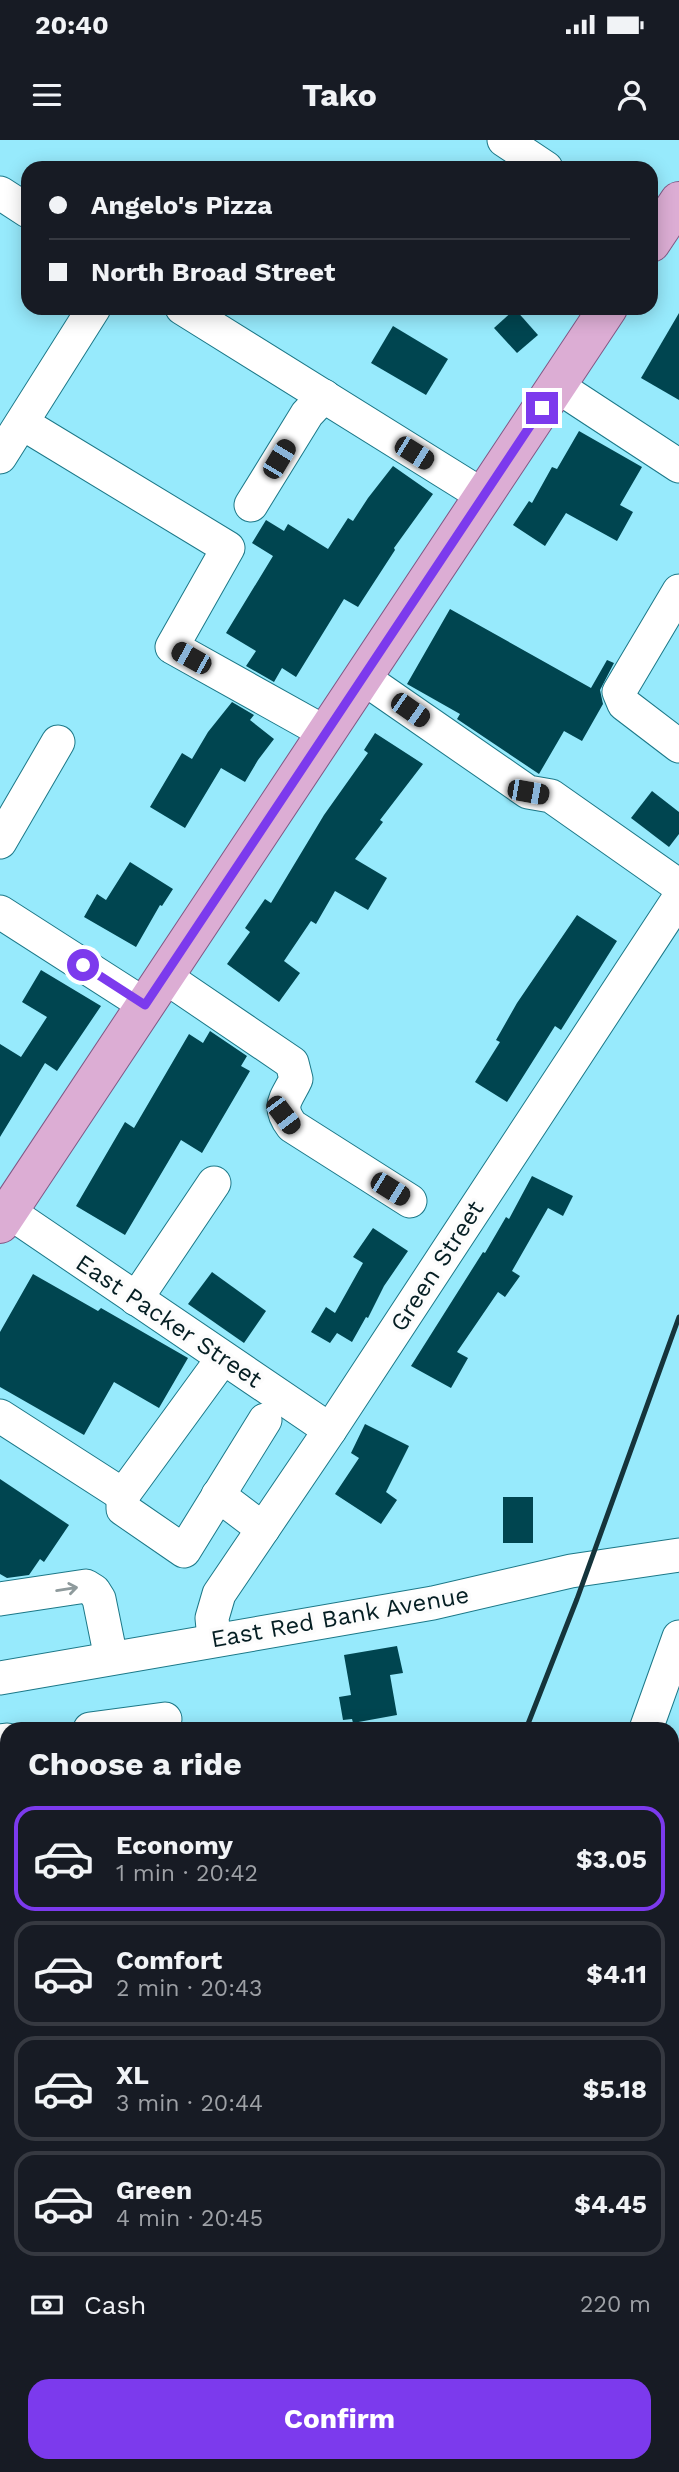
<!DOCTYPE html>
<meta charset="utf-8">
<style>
body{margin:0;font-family:"Work Sans",sans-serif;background:#242831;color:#f1f3f6;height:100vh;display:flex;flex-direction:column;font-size:26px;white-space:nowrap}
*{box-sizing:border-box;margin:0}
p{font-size:23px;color:#9ea1a6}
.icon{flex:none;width:38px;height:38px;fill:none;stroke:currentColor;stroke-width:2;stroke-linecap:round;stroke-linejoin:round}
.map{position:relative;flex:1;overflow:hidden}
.side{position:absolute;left:0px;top:1582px;width:679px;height:751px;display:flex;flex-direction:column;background:#171b24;border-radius:21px 21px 0 0;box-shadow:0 4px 18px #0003}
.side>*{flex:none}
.guide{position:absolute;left:21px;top:21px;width:637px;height:154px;border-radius:21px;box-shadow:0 4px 18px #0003;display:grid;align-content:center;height:154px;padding:0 28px;background:#171b24}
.end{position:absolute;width:32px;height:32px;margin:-16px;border:9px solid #7c3aed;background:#fff;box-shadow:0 0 0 4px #fff}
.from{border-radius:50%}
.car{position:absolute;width:21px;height:42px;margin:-21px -10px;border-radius:9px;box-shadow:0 0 5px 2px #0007;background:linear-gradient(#222 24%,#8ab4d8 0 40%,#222 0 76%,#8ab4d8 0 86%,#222 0)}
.guide b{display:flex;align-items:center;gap:24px;height:66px;font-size:26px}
.guide b+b{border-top:2px solid #363941}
.guide i{width:18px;height:18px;background:#f1f3f6}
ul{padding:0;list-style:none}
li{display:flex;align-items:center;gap:21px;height:105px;margin:0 14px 10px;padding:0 14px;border:4px solid #363941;border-radius:21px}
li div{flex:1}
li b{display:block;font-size:26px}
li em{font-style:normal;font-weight:700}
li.on{border-color:#7c3aed}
li>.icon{width:63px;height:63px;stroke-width:1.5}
h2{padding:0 28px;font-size:32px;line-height:84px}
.pay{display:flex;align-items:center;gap:18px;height:77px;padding:0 28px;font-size:26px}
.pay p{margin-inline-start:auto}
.primary-button{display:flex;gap:14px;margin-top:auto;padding:14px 28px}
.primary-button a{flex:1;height:80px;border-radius:21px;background:#7c3aed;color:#fff;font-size:28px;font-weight:700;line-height:80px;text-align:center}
.status{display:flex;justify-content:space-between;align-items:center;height:49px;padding:0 35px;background:#171b24;direction:ltr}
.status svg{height:19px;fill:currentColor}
header{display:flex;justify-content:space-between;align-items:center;height:91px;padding:0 28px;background:#171b24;font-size:32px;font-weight:700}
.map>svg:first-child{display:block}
.park{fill:#fbaa98}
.water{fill:url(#water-ripples)}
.building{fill:#004550}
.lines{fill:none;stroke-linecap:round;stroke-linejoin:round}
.minor-casing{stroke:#1c7888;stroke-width:35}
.major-casing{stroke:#815784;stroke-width:40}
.minor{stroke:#fff;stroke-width:33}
.major{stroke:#dcadd4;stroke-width:38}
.rail{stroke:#15343b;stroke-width:5}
.oneway{stroke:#8e9a9c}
.route{stroke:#7c3aed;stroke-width:9}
.labels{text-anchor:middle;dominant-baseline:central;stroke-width:7;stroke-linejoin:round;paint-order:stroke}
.street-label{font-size:24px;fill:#051e23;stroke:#fcfcfc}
</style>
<div class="status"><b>20:40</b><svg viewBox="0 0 49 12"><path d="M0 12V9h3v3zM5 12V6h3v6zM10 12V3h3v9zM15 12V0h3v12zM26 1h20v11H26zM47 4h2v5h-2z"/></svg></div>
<header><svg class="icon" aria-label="menu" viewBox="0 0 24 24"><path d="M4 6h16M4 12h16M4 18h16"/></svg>Tako<svg class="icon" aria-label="person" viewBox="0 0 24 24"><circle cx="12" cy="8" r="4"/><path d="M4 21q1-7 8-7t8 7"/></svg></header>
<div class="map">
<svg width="679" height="2332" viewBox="0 0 679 2332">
<defs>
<pattern id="water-ripples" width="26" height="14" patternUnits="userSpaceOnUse" patternTransform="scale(1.75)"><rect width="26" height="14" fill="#c1a851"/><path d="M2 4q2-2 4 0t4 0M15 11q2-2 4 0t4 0" fill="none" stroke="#a49046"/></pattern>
</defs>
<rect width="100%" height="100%" fill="#97eafc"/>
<polygon class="park" points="679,1947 679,2036 672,2038 672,1948"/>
<g class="water">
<polygon points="7,2024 7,2326 163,2326 153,2332 0,2332 0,2025"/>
<polygon points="672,2052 679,2052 679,2332 352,2332 352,2326 672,2326"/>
</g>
<g class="building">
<polygon points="515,169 538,195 517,213 494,188"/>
<polygon points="679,173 679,260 641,238"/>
<polygon points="393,186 448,219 426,255 371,223"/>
<polygon points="579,291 642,327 620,365 633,372 617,401 566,373 545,406 513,385 529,361 532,363 552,327 557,329"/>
<polygon points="393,326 433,354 394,408 395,410 358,467 344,459 296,537 282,528 274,542 246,526 256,511 226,493 273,416 252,403 266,380 284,391 288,384 328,409 348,378 353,381 368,358"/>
<polygon points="450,469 591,548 607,520 614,523 600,550 603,564 582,601 564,591 539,634 457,579 460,574 407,544"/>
<polygon points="232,562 254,575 250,580 274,599 258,620 245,642 221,628 185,688 150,667 182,613 192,619 208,592"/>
<polygon points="375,593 423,624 380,680 383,682 355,719 387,738 368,770 335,751 316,784 311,781 284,821 300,833 279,862 227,824 250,792 245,788 265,759 271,763 324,675 368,613 364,610"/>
<polygon points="652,651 679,672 679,694 669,707 631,678"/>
<polygon points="130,722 173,749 162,766 160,765 136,807 84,777 97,754 106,760"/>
<polygon points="577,775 617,801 561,890 555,886 507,962 475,942 500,902 496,900 517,863"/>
<polygon points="41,830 101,866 57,931 45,923 0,997 0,904 21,917 47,877 22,862"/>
<polygon points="210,891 247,916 241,926 250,931 202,1013 181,1000 125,1095 76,1066 125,982 134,988 189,894 203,903"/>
<polygon points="532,1036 573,1056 563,1076 548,1068 512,1131 520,1136 505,1157 498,1152 457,1212 468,1218 451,1248 411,1226 483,1112 485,1113 506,1077 509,1079"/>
<polygon points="373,1088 408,1111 384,1146 368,1178 366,1177 352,1202 337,1193 330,1203 311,1192 326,1167 335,1173 363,1123 353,1117"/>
<polygon points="212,1132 266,1171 244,1203 188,1164"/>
<polygon points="33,1134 98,1171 101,1168 188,1218 159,1268 114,1242 84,1295 0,1247 0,1192"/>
<polygon points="365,1284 409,1306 386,1352 397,1360 381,1384 335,1354 359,1318 351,1313"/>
<polygon points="0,1339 69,1385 44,1422 40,1419 29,1435 7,1438 0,1434"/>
<rect x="503" y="1357" width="30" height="46"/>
<polygon points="397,1506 403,1533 390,1535 397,1575 353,1583 352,1579 343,1580 339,1557 351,1555 344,1515"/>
</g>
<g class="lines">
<g class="minor-casing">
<g id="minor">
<polyline points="504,0 546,28"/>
<polyline points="0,53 28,71"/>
<polyline points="182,168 482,355"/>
<polyline points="557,246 679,326"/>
<polyline points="22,283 228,408 172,507 326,593"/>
<polyline points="0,317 94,168"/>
<polyline points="251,365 307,274 324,256"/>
<polyline points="679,451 619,552 624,564 679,606"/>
<polyline points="362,537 528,652 551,656 679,746"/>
<polyline points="0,702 58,602"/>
<polyline points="0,772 145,865"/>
<path d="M164,836L292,923L296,939C287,959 276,965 292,986L410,1061"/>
<polyline points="9,1072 330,1290"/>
<polyline points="136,1159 214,1043"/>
<polyline points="0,1276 123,1355 223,1218"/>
<polyline points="123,1355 123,1369 184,1411 265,1280"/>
<polyline points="218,1355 263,1389"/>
<polyline points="0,1459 86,1446 94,1451 99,1459 111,1518"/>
<polyline points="214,1499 212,1478 219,1454 330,1290 679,758"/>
<polyline points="0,1538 433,1463 571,1431 679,1415"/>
<polyline points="90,1589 165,1579"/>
<polyline points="646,1589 679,1497"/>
<polyline points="0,1601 7,1600"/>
<polyline points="0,1850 7,1852"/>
<polyline points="672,1938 679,1937"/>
</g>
</g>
<g class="major-casing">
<g id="major">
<polyline points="651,103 679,61"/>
<polyline points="0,1084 608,168"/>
</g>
</g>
<use href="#minor" class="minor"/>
<use href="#major" class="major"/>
<g class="rail">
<polyline points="526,1589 577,1459 679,1177"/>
<polyline points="247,2332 249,2326"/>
</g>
</g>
<defs><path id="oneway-shaft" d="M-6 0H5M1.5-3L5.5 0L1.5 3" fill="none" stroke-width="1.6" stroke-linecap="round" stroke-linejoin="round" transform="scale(1.75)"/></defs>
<use class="oneway" href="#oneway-shaft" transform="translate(67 1449) rotate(-9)"/>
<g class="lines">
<polyline class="route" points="83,825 145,865 542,268"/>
</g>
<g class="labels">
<g class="street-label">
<text transform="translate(437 1126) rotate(-57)">Green Street</text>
<text transform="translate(169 1181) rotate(34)">East Packer Street</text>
<text transform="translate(340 1477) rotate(-10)">East Red Bank Avenue</text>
</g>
</g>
</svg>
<i class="end from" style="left:83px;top:825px"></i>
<i class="end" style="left:542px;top:268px"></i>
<i class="car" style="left:414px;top:313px;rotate:122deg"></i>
<i class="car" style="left:279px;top:319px;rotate:31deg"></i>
<i class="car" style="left:191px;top:518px;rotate:299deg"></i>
<i class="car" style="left:410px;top:570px;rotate:125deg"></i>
<i class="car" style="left:528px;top:652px;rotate:100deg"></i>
<i class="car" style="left:283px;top:975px;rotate:143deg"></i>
<i class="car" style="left:390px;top:1049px;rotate:122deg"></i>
<div class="guide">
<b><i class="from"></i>Angelo's Pizza</b>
<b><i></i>North Broad Street</b>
</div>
<section class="side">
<h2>Choose a ride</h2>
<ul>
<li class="on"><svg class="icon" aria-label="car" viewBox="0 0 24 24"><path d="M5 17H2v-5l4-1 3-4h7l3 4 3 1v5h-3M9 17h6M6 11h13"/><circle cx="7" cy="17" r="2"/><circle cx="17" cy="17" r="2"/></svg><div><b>Economy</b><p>1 min · 20:42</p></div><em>$3.05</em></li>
<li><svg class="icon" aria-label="car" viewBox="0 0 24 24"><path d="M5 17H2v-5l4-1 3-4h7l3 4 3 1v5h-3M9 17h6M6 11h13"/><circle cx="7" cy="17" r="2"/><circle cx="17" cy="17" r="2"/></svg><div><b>Comfort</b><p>2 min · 20:43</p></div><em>$4.11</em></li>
<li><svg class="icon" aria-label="car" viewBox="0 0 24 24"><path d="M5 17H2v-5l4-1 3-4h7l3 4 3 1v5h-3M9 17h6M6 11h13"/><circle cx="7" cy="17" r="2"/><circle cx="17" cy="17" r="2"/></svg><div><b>XL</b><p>3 min · 20:44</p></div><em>$5.18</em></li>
<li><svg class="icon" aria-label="car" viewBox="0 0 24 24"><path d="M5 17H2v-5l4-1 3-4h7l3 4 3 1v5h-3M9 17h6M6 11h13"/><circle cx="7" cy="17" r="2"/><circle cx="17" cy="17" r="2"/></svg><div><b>Green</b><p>4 min · 20:45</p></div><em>$4.45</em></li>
</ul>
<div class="pay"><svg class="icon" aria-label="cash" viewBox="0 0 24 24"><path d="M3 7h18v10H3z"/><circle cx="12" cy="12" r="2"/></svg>Cash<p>220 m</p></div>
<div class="primary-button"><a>Confirm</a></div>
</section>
</div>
